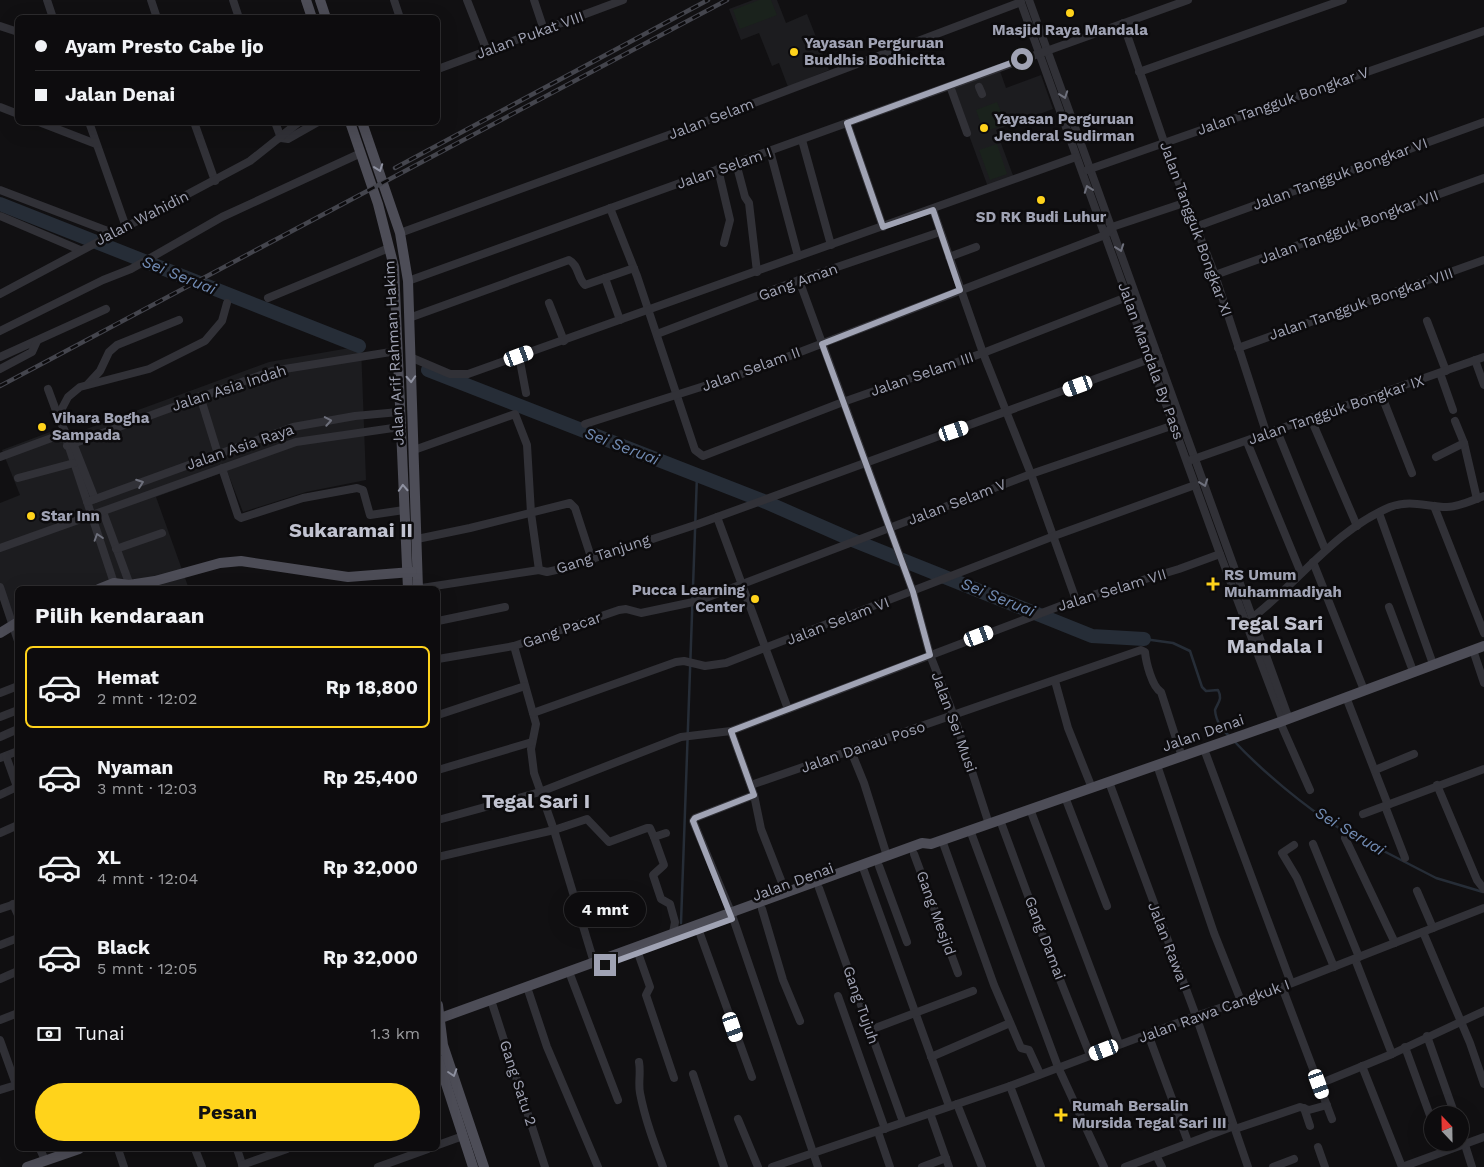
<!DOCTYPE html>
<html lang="id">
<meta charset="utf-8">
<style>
body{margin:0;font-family:"Work Sans",sans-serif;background:#1b1a1c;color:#f1f3f6;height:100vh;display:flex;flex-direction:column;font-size:19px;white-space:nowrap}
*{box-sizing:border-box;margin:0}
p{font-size:16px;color:#9a9b9e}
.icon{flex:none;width:28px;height:28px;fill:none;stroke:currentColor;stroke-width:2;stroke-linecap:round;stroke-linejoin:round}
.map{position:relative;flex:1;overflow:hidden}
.drawer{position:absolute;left:15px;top:586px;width:425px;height:565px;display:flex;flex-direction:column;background:#0d0c0e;border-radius:8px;box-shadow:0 5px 20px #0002,0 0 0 1px #2d2c2e}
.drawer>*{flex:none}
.hud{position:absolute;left:15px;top:15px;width:425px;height:110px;border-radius:8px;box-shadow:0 5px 20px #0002,0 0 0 1px #2d2c2e;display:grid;align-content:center;height:110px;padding:0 20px;background:#0d0c0e}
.needle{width:32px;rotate:338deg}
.buttons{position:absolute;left:1424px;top:1106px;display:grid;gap:10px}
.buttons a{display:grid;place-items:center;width:45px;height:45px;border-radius:50%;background:#0d0c0e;box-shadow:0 5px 20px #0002,0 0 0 1px #2d2c2e;font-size:25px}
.end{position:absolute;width:22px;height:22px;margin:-11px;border:6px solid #a0a3b4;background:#111;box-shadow:0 0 0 2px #111}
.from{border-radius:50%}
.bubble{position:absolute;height:35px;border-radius:18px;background:#0d0c0e;box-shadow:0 5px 20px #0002,0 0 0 1px #2d2c2e;font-size:16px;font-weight:700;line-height:35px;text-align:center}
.car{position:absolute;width:15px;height:30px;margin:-15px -8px;border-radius:6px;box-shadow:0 0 4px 1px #0007;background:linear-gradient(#fff 24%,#345 0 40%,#fff 0 76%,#345 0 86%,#fff 0)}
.hud b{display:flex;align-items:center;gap:18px;height:48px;font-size:19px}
.hud b+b{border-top:1px solid #2d2c2e}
.hud i{width:12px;height:12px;background:#f1f3f6}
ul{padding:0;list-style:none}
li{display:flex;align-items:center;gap:15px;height:82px;margin:0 10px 8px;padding:0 10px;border:2px solid transparent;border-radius:8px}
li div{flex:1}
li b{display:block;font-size:19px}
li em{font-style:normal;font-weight:700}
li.current{border-color:#ffd31b}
li>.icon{width:45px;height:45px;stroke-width:1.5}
h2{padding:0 20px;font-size:22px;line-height:60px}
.pay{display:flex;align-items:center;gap:12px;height:55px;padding:0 20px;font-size:19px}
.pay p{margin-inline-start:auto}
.primary-button{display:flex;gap:10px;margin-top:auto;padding:10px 20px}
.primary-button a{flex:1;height:58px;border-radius:30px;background:#ffd31b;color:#111;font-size:20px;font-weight:700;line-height:58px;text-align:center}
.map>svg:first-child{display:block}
.built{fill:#1c1c1f}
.green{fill:#1a221c}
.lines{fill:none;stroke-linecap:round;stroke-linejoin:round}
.stream{stroke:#262d37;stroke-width:2.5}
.river{stroke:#262d37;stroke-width:14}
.minor{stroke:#313137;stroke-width:8}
.major{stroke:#4d4d57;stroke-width:10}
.rail-casing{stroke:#44454d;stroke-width:4.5}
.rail{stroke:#0c0b0d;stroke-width:2.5;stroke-dasharray:8;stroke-linecap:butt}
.oneway{stroke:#6e707c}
.oneway2{stroke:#8f92a1}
.route{stroke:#a0a3b4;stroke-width:6}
.poi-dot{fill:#ffd31b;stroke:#0c0b0d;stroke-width:2}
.labels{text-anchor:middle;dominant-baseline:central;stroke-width:5;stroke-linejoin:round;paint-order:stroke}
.poi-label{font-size:15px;font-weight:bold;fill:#a0a3b4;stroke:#0c0b0d;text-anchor:start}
.street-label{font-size:15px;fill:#a0a3b4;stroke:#0c0b0d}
.water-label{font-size:16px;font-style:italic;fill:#728cb4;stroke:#0c0b0d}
.district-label{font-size:20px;font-weight:bold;fill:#c1c3d0;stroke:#0c0b0d}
</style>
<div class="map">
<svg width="1484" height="1167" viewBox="0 0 1484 1167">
<rect width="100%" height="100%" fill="#111012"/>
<g class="built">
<polygon points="753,0 777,0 786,23 807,14 829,70 788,87 779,63 772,66 759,33 741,40 729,9"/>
<polygon points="1000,71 1006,88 1041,75 1053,109 996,130 1014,178 988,187 952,89"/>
<polygon points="361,346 366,480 306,492 243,512 227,471 156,497 189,589 18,589 17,642 0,591 0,503 20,495 2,450 66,426 70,435 269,362"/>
</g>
<g class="green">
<polygon points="759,0 771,0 777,15 740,29 733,10"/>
<polygon points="997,102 1006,124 984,132 976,110"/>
<polygon points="997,144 1007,174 990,180 979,150"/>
</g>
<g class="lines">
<g class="stream">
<path d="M1144,639L1173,643L1190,651L1202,687L1206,691L1218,690C1223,699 1218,702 1215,710C1216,722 1222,729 1230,737"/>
<path d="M1234,741C1262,771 1305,807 1339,828L1436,878L1483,892"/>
<polyline points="681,923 697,475"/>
</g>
<g class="river">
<polyline points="0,204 359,346"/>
<polyline points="428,370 761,500 850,539 1092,636 1144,639"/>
</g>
<g class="minor">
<polyline points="47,0 53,18"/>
<polyline points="151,0 157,18"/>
<polyline points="233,0 239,18"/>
<polyline points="394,0 400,18"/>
<polyline points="467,0 487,51"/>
<polyline points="534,0 544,30"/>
<polyline points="1020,0 1220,554 1283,721"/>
<polyline points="1029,0 1289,719"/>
<polyline points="1123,23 1173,168 1215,275 1267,435"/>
<polyline points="0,26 18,32"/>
<polyline points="438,69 623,0"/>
<polyline points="1139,72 1343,0"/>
<polyline points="950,86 967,133"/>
<polyline points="979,87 982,94"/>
<polyline points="0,107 18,114"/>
<polyline points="39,122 96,144"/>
<polyline points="89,122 126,227"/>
<polyline points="194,122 215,181"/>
<polyline points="275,122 281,138"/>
<polyline points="847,123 883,227"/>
<polyline points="281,138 288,139 318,122"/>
<polyline points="802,140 831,245"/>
<polyline points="770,151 798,256"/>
<polyline points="736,163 745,197 749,203 757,272"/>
<polyline points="718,169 730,220 724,243"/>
<polyline points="1087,170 1484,31"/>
<polyline points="0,190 113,233"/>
<polyline points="610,208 637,276 695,450 703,456 843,402 983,353 1132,295"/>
<polyline points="933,210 983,353 1031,474 1076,600"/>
<polyline points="0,216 80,250"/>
<polyline points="1195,227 1484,122"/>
<polyline points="400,233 696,125 1021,2"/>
<polyline points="949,257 976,247"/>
<polyline points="1215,275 1484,178"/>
<polyline points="605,278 620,320"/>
<polyline points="799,280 913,592 930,655 954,716 989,824"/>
<polyline points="408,281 1188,0"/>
<polyline points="0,294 250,161 299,122"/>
<polyline points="268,298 389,248"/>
<polyline points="549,303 564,341"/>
<path d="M409,318L569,260C579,265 577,278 585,285L634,268"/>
<polyline points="1427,321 1446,371"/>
<polyline points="0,331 103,280 131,269 222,217 361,153"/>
<polyline points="657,334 799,280 940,232"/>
<polyline points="1238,348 1484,260"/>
<polyline points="519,356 526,393"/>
<polyline points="0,357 106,309"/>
<polyline points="410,357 450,374 468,374 1076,157"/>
<polyline points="1475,360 1484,385"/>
<polyline points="0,369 32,352 37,341"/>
<polyline points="1440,373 1453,410"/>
<polyline points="88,384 100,371 109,352 117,345 179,320"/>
<polyline points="48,389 58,416"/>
<polyline points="1381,394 1412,473"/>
<polyline points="200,396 218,454"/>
<polyline points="1311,419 1357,526"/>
<polyline points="1455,421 1464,443 1477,499"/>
<polyline points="585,424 748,372 1105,235 1112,227 1187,202"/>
<polyline points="1277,431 1325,549"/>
<polyline points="67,441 114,583"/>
<polyline points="1247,442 1301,573"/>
<polyline points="67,446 272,371 397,351"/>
<polyline points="414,450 515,414 527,445 531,513 539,570"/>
<polyline points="0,457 65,433"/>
<polyline points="1436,457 1464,443"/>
<polyline points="1191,460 1484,357"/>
<polyline points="222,468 238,516 241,518 303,498 357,488 363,490 370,515 404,510"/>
<polyline points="18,478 74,463"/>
<polyline points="95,499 73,443 67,436 58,416 68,397 80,387 149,369 205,341 222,321 227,303"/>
<polyline points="87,502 293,427 355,416 399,412"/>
<polyline points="1434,506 1484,633"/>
<polyline points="103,512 131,588"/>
<polyline points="1379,513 1433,664"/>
<polyline points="717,517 788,709"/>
<polyline points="417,539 470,528 570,503 575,508 592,560"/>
<polyline points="0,548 296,442 400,427"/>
<polyline points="116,549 162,533"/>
<polyline points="1313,562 1364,690"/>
<polyline points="0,587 18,641"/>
<polyline points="415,589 539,570 547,572 565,568 698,524 1158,356"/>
<polyline points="1389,607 1413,671"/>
<path d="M1253,617C1299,582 1335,530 1390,507C1411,499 1427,507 1447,507C1459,507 1473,500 1484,496"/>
<polyline points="438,621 505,607"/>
<polyline points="514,646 536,724 531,749 534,773 554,830 596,969"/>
<polyline points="1473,650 1484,683"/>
<polyline points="438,659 514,646 619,610 626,609 641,613 698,601 1031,474 1174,425"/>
<polyline points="1055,681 1068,728 1092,788"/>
<polyline points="0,693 18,686"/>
<polyline points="1346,697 1388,805"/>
<polyline points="533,713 676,662 684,661 705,666 726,663 1054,536 1195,485"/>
<polyline points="438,715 525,686"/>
<polyline points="0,717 18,710"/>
<polyline points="1280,722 1310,790"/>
<polyline points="731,731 754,795 761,829 786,893"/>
<polyline points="0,737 18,729"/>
<polyline points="1204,749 1291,983"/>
<polyline points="851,751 864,783 887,856"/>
<polyline points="0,758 18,751"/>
<polyline points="1157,765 1214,933 1241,1001"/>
<polyline points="438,770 532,742"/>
<polyline points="1375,770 1414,754"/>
<polyline points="1109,782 1196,1016 1248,1167"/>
<path d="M751,785L1141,650L1145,652C1146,662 1152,687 1161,692L1182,757"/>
<polyline points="1437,785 1477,880 1484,889"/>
<polyline points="0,795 17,787 6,756"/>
<polyline points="754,795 695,818 693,821 731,912 818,1167"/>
<polyline points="1065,797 1107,906"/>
<polyline points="1385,806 1405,858"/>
<polyline points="1030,809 1119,1044"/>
<polyline points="1363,814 1484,769"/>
<polyline points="438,820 540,792 681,737 731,731 1076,600 1179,569 1220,554"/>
<polyline points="1000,820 1047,947 1090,1055"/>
<polyline points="970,830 1058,1067 1104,1167"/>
<polyline points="0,833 18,825"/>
<polyline points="654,837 664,865 653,875 661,899 670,904 675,922 673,933"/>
<polyline points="1345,838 1395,943"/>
<polyline points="942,840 994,985 1021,1048 1029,1050 1040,1074"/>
<polyline points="1313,844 1359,957"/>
<polyline points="1294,845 1282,853 1297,878 1334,967"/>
<polyline points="914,854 958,973"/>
<polyline points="438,857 554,830 587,819 609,842 647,828 650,828 654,837 666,833"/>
<polyline points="862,865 949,1106"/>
<polyline points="879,866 907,942"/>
<polyline points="819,888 903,1122"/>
<polyline points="1417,891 1433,928"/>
<polyline points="13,904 18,915"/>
<polyline points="0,909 18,903"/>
<polyline points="762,909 783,980 800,1021"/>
<polyline points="699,931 752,1077"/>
<polyline points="1423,932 1470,1043 1484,1084"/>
<polyline points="0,945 18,938"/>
<polyline points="638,953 650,987 646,995 674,1078"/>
<polyline points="1355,959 1392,1054"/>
<polyline points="571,977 618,1100"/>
<polyline points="0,979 18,971"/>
<polyline points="527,987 547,1047 598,1167"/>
<polyline points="1282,987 1332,1119"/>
<polyline points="838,996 885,1129"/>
<polyline points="491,1000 545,1167"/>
<polyline points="0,1020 18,1013"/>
<polyline points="870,1030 973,991"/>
<polyline points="1148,1034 1188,1142"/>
<polyline points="1427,1036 1455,1115"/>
<polyline points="0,1040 18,1090"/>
<polyline points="1405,1047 1432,1121"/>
<polyline points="931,1057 1010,1023"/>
<path d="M639,1062C641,1073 638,1083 640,1093C645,1119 654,1143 663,1167"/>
<polyline points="1362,1066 1402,1167"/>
<polyline points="693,1074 724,1167"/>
<polyline points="1319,1084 1392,1054 1484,1011"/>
<polyline points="1010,1086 1041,1167"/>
<polyline points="0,1090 16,1085"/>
<polyline points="957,1104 982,1167"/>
<polyline points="1304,1108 1310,1126"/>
<polyline points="930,1113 949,1167"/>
<polyline points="738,1119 758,1167"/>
<polyline points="1235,1129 1300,1107 1309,1110 1327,1105"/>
<polyline points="1460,1129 1472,1167"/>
<polyline points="878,1132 890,1167"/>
<polyline points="438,1145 463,1136"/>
<polyline points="1318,1147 1325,1167"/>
<polyline points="40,1149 45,1160"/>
<polyline points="118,1149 124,1167"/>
<polyline points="195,1149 202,1167"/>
<polyline points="237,1149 243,1167"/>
<polyline points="1156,1155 1162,1167"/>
<polyline points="242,1165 287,1149"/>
<polyline points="378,1167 428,1149"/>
<polyline points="772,1167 1010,1086 1196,1016 1282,987 1484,908"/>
<polyline points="922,1167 946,1158"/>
<polyline points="1125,1167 1234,1126"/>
<polyline points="1273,1167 1294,1159"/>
<polyline points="1402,1167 1484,1137"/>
</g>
<g class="major">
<polyline points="306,0 312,18"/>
<polyline points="320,0 326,18"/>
<polyline points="350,122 378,204 394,267 408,589"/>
<polyline points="362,122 400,233 408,281 418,589"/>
<polyline points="99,589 114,583 129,585 155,581 220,563 241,561 348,577 412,572"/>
<polyline points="0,633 18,622"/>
<polyline points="438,1005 443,1045 484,1167"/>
<polyline points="438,1019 922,843 931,844 1280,722 1484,646"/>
<polyline points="438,1059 473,1167"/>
<polyline points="27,1167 79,1149"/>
</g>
<g class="rail-casing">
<g id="rail">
<polyline points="395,168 708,0"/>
<polyline points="0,386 727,0"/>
</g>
</g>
<use href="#rail" class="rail"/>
</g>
<defs><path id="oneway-chevron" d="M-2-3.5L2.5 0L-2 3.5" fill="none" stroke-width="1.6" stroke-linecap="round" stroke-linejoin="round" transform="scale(1.25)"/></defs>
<g class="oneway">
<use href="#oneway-chevron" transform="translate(1064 95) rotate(70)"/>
<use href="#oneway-chevron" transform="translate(1088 189) rotate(-110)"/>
<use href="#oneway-chevron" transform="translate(1120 248) rotate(70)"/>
<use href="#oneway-chevron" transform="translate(328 421) rotate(-10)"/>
<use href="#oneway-chevron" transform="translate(140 483) rotate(-20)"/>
<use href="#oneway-chevron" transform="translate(1204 483) rotate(70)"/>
<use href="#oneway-chevron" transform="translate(98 537) rotate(-108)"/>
</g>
<g class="oneway2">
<use href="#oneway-chevron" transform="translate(379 168) rotate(70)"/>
<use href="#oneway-chevron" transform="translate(411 379) rotate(87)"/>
<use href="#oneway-chevron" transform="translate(403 488) rotate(-93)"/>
<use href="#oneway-chevron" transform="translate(453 1073) rotate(72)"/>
</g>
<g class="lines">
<polyline class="route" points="605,965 732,919 693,821 695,818 754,795 731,731 930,655 913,592 822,344 960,290 933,210 883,227 847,123 1022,59"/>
</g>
<g class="poi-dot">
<circle cx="1070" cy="13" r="5"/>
<circle cx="794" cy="52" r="5"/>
<circle cx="984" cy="128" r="5"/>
<circle cx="1041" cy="200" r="5"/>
<circle cx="42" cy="427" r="5"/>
<circle cx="31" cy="516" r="5"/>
<path d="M1210.5 576.5h5v5h5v5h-5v5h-5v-5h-5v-5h5z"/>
<circle cx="755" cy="599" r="5"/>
<path d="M1058.5 1107.5h5v5h5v5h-5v5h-5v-5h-5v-5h5z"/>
</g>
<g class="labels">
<g class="poi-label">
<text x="1070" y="30" text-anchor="middle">Masjid Raya Mandala</text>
<text x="804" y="43">Yayasan Perguruan<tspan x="804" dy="17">Buddhis Bodhicitta</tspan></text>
<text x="994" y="119">Yayasan Perguruan<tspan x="994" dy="17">Jenderal Sudirman</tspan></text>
<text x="1041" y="217" text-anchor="middle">SD RK Budi Luhur</text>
<text x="52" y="418">Vihara Bogha<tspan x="52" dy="17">Sampada</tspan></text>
<text x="41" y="516">Star Inn</text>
<text x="1224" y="575">RS Umum<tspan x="1224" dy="17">Muhammadiyah</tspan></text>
<text x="745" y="590" text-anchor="end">Pucca Learning<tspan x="745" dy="17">Center</tspan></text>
<text x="1072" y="1106">Rumah Bersalin<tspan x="1072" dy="17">Mursida Tegal Sari III</tspan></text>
</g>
<g class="street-label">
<text transform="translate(530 35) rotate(-20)">Jalan Pukat VIII</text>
<text transform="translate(1283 101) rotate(-19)">Jalan Tangguk Bongkar V</text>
<text transform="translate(711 119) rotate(-21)">Jalan Selam</text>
<text transform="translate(724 168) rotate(-19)">Jalan Selam I</text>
<text transform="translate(1340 174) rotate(-20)">Jalan Tangguk Bongkar VI</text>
<text transform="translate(142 218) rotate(-27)">Jalan Wahidin</text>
<text transform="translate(1349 227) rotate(-20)">Jalan Tangguk Bongkar VII</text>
<text transform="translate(1196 229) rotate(70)">Jalan Tangguk Bongkar XI</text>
<text transform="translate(798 282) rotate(-20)">Gang Aman</text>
<text transform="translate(1361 304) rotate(-19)">Jalan Tangguk Bongkar VIII</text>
<text transform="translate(394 353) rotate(-93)">Jalan Arif Rahman Hakim</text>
<text transform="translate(1151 361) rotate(70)">Jalan Mandala By Pass</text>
<text transform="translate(751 369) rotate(-20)">Jalan Selam II</text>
<text transform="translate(922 374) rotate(-19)">Jalan Selam III</text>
<text transform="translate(229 388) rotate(-18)">Jalan Asia Indah</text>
<text transform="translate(1336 410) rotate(-19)">Jalan Tangguk Bongkar IX</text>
<text transform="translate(240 447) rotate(-19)">Jalan Asia Raya</text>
<text transform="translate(957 502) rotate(-21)">Jalan Selam V</text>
<text transform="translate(603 554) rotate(-18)">Gang Tanjung</text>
<text transform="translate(1112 590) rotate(-17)">Jalan Selam VII</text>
<text transform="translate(838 621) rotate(-21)">Jalan Selam VI</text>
<text transform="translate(562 630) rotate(-19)">Gang Pacar</text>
<text transform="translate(954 722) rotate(70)">Jalan Sei Musi</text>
<text transform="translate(1203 733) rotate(-19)">Jalan Denai</text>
<text transform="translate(863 747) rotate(-19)">Jalan Danau Poso</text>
<text transform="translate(793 882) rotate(-20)">Jalan Denai</text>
<text transform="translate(936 913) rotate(70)">Gang Mesjid</text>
<text transform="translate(1045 938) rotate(69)">Gang Damai</text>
<text transform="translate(1169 946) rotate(69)">Jalan Rawa I</text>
<text transform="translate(861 1005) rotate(71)">Gang Tujuh</text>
<text transform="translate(1214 1011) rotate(-20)">Jalan Rawa Cangkuk I</text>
<text transform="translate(518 1083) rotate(72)">Gang Satu 2</text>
</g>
<g class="water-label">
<text transform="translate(179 275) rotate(22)">Sei Seruai</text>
<text transform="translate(622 446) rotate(21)">Sei Seruai</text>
<text transform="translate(998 597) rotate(22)">Sei Seruai</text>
<text transform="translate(1350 831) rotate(31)">Sei Seruai</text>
</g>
<g class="district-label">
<text x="351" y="530">Sukaramai II</text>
<text x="1275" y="623">Tegal Sari<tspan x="1275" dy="23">Mandala I</tspan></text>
<text x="536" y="801">Tegal Sari I</text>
</g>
</g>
</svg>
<div class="buttons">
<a><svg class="needle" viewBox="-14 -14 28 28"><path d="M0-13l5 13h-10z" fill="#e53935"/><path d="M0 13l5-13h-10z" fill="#9a9b9e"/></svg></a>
</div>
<i class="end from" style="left:1022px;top:59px"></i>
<i class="end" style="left:605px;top:965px"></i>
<div class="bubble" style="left:564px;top:892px;width:82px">4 mnt</div>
<i class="car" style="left:519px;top:356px;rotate:70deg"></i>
<i class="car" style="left:1078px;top:386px;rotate:250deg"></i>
<i class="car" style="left:954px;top:431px;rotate:71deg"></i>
<i class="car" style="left:979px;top:636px;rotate:69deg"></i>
<i class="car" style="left:733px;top:1027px;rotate:161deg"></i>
<i class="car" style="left:1104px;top:1050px;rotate:249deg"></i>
<i class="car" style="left:1319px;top:1084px;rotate:160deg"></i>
<div class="hud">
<b><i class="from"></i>Ayam Presto Cabe Ijo</b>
<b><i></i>Jalan Denai</b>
</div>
<section class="drawer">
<h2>Pilih kendaraan</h2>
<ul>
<li class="current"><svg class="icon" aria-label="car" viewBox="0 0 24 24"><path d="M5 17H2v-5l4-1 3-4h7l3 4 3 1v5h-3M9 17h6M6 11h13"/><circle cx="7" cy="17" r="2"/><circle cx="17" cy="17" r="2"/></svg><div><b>Hemat</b><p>2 mnt · 12:02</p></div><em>Rp 18,800</em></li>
<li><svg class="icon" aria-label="car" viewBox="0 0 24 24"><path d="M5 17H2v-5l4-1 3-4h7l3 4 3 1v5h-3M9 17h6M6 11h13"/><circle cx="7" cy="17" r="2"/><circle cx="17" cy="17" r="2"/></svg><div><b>Nyaman</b><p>3 mnt · 12:03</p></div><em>Rp 25,400</em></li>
<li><svg class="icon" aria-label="car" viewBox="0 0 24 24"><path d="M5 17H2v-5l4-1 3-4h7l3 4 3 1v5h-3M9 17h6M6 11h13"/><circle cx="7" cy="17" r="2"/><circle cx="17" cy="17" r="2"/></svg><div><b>XL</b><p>4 mnt · 12:04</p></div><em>Rp 32,000</em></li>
<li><svg class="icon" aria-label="car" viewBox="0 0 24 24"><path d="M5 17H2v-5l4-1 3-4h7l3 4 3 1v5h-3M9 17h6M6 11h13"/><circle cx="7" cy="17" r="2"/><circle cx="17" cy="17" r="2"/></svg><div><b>Black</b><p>5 mnt · 12:05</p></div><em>Rp 32,000</em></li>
</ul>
<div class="pay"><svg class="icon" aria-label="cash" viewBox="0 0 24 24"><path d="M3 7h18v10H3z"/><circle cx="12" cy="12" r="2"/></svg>Tunai<p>1.3 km</p></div>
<div class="primary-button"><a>Pesan</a></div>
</section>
</div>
